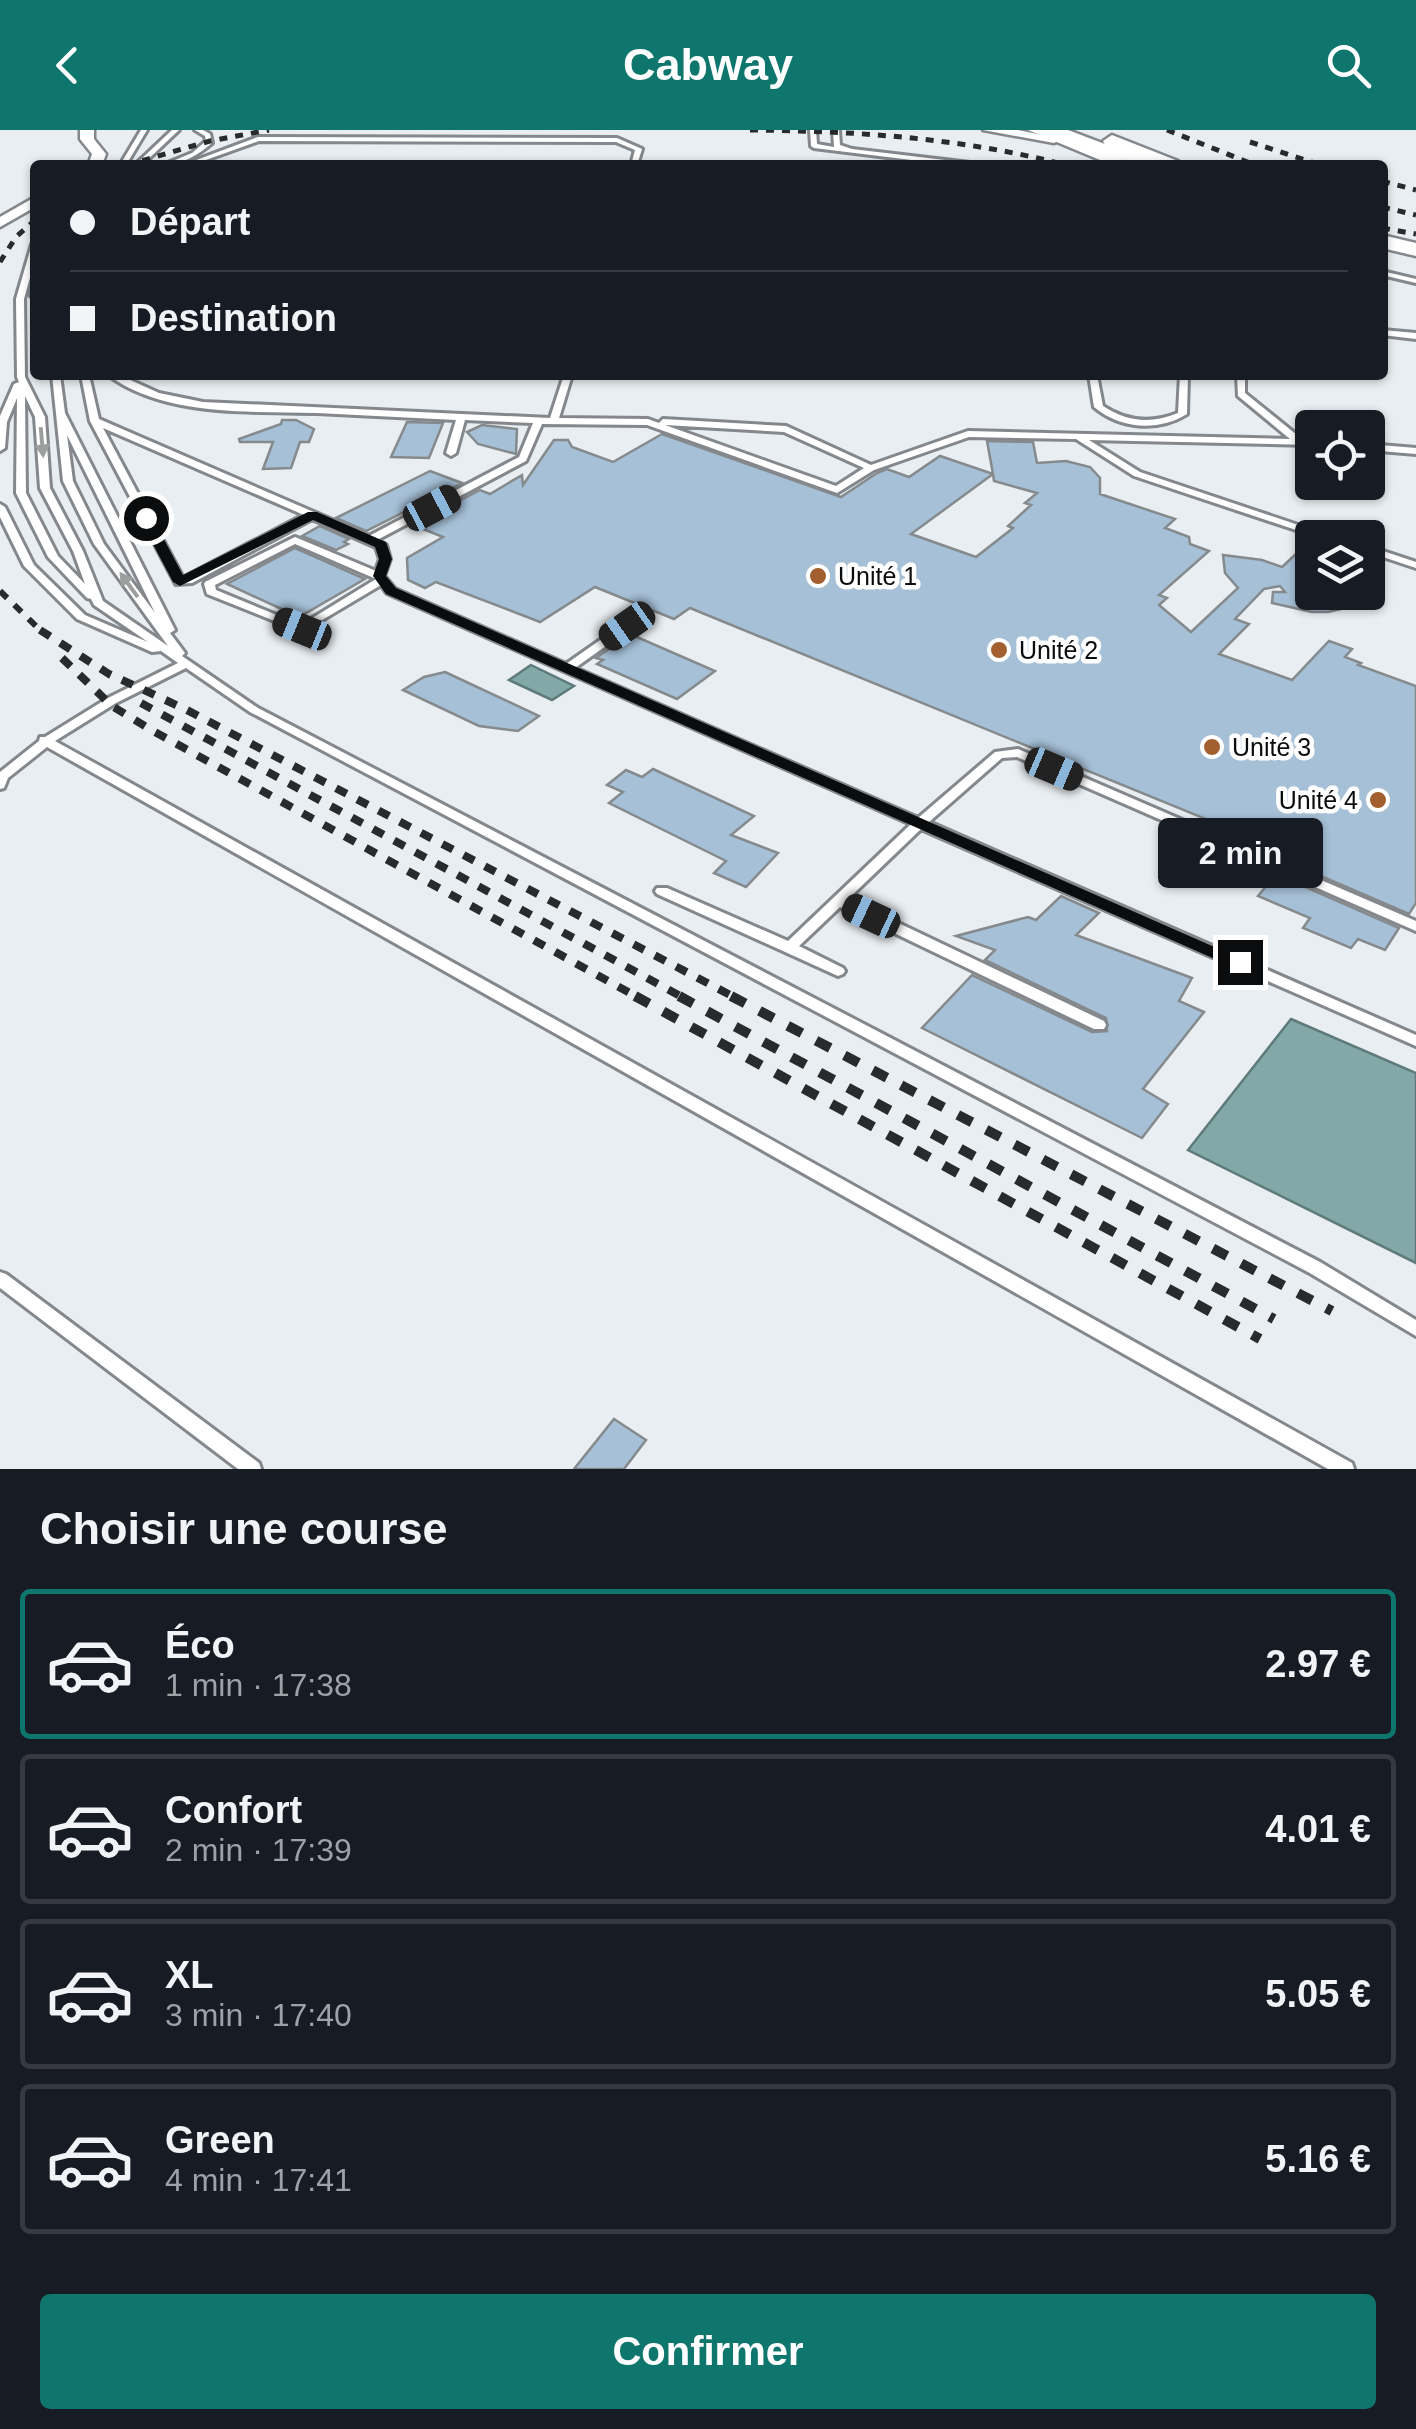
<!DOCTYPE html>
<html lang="fr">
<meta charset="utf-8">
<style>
body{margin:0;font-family:Helvetica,sans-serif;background:#242831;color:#f1f3f6;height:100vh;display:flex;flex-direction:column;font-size:38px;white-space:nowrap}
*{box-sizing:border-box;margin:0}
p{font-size:32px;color:#9ea1a6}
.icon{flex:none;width:55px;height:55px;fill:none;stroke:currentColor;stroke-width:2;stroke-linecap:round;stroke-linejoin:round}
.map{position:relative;height:1339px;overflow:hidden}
.details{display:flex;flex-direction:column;background:#171b24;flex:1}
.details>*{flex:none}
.top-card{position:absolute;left:30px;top:30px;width:1358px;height:220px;border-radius:10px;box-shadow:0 2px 8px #0004;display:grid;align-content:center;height:220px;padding:0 40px;background:#171b24}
.controls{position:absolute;left:1295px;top:280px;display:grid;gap:20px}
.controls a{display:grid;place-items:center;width:90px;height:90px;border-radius:10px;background:#171b24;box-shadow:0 2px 8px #0004;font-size:50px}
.end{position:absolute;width:45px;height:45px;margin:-22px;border:12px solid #0b0c0d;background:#fff;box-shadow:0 0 0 5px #fff}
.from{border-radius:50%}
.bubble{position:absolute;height:70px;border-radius:10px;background:#171b24;box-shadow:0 2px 8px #0004;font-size:32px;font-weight:700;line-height:70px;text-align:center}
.car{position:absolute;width:30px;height:60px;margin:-30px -15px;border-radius:12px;box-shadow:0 0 8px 2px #0007;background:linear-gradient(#222 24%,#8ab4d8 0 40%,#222 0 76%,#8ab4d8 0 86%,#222 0)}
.top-card b{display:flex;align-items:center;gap:35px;height:95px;font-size:38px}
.top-card b+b{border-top:2px solid #363941}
.top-card i{width:25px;height:25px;background:#f1f3f6}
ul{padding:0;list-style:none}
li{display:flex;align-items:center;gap:30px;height:150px;margin:0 20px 15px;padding:0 20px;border:5px solid #363941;border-radius:10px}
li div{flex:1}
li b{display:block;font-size:38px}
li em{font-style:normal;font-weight:700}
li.selected{border-color:#0f766e}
li>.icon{width:90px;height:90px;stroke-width:1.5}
h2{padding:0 40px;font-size:45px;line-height:120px}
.cta{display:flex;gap:20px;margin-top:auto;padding:20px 40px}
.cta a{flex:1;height:115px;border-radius:10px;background:#0f766e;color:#fff;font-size:40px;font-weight:700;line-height:115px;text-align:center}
header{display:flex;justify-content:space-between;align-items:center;height:130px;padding:0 40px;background:#0f766e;color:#fff;font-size:45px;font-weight:700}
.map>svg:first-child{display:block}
.water{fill:#82a9a8;stroke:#5e7a7a;stroke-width:2.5}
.building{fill:#a6c0d7;stroke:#858a8d;stroke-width:2.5;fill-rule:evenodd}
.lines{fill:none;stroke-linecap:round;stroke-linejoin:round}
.service-casing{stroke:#84888c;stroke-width:6}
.minor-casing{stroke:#84888c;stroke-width:5}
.secondary-casing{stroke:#84888c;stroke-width:5}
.service{fill:#fff;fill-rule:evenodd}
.minor{fill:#fff;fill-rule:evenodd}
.secondary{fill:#fff;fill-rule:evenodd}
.rail-far3{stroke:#282a2b;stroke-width:5;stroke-dasharray:8 8;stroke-linecap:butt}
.rail-far2{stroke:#282a2b;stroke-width:6;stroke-dasharray:10 10;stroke-linecap:butt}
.rail-far1{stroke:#282a2b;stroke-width:8;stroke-dasharray:12 12;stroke-linecap:butt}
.rail{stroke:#282a2b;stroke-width:10;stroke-dasharray:16 16;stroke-linecap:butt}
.oneway{fill:#9d9e9e}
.route{fill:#0b0c0d}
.poi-dot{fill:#a35f30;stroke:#fff;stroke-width:4}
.labels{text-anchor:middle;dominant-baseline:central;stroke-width:9;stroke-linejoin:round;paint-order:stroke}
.poi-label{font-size:25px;fill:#0b0c0d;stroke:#fff;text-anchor:start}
</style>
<header><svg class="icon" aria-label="back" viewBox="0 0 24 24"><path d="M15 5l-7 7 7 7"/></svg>Cabway<svg class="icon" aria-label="search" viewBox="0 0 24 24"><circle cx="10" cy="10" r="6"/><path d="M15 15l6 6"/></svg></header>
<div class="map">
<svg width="1416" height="1339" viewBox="0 0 1416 1339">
<rect width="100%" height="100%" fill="#e9eef2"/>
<g class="water">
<polygon points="531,535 574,556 552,570 509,550"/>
<polygon points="1291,889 1416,943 1416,1133 1188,1020"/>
</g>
<g class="building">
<polygon points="282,290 296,290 314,299 309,312 300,312 291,338 263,339 273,312 240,312 239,309 281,294"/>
<polygon points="407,292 443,293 429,328 391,327"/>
<polygon points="482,295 517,299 516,324 478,314 467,302"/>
<path d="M662,304L841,367L877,343L887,339L909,347L940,326L993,344L987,311L1033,312L1037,333L1066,331L1090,337L1100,348V364L1175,389L1165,398L1189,407L1190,414L1209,421L1159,465L1167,468L1159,475L1191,502L1238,458L1225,443L1223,425L1262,430L1282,437L1312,409V462H1380L1381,470L1328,482H1312L1272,473L1273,462H1285L1280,456L1264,459L1235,489L1249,494L1219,524L1292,550L1329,511L1352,519L1345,527L1361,533L1358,535L1416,556V773L1409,784L1286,731L1291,724L690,478L674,489L595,457L540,492L436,452L425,458L408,450L407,428L443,407L413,395L480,360L490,364L522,345L523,355L554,310H568L572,317L613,332ZM993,344L994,351L1037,363L1025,373L1031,375L1008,396L1013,398L976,427L911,404Z"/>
<polygon points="430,341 462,353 366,401 336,388"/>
<polygon points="320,396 349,409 344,412 348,414 336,420 302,406"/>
<polygon points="295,418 320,429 365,449 299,487 227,454"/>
<polygon points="630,504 715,541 677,569 597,534 603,530 596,528"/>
<polygon points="445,542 539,586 518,601 479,596 403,560 424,547"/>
<polygon points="653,639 754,686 731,705 778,723 746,757 714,743 726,731 609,673 623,662 607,655 626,640 642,647"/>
<polygon points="1276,744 1399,798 1385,820 1358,809 1351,818 1303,798 1310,788 1258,766"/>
<polygon points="1061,766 1099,783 1076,805 1192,848 1179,871 1204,882 1143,959 1168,974 1142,1008 922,898 972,845 1092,902 1107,901 1106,888 985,830 995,820 956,806 1028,787 1036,790"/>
<polygon points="614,1289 646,1310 624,1339 574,1339"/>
</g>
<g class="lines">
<g class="service-casing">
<g id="service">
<polygon points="141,0 147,0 126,35 120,35"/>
<polygon points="172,0 179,0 142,35 135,35"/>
<path d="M195,0H203L210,4L212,13C198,25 182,35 163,35L192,23L206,11L205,6Z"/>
<polygon points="810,0 816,0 817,14 834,17 833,0 839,0 840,15 852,19 970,33 973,35 952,35 814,18 811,16"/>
<polygon points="258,7 617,8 642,19 637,35 631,35 635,20 616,12 259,11 192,35 183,35"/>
<path d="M32,114H35V130L24,169L25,247L45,287L50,358L83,421L103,471L168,516L94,414L63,351L52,245H60L65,283L175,500L170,503L185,523L182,526L258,578L1320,1132L1416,1190V1206L1308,1142L250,582L186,538L116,573L55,611L1352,1333L1354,1339H1328L47,617L8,648L4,658L0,659V642L39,611L40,607H45L108,568L178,533L161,521L152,522L77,489L24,436L0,387V374L5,377L34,435L85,485L148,512L94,475L91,469L87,468L48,427L16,363L17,268L7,292L5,318L0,321V286L14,254L19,252L17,247L16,169ZM25,266L35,287L40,358L73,421L85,454L58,426L26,363ZM67,305L155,483L104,414L73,351Z"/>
<polygon points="1382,141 1416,149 1416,153 1382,145"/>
<polygon points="32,153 35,153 35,168 31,166"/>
<polygon points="1382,200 1416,203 1416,209 1382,205"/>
<path d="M81,245H89L99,289L369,406L519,327L533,293L465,290L456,323L451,326L446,323L456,290C409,288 363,285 317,283C249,281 165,287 108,245H119L159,263L203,272L550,288L564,245H572L559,288L648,289L659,293L663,289L786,296L871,335L968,301L1290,309L1238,266L1237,245H1245V263L1302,309H1312V315L1089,310L1140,342L1337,408H1320L1134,346L1076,309L969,307L874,340L837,363L647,295L542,294L526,331L377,410L386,415L390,429L384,446L395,459L566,534L623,494H631L632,496L631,498L575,538L918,688L995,622L1018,619L1416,791V801L1017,627L1002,628L929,692L1416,905V916L921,699L848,769L1104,891L1106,895L1104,899H1094L840,777L799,816L843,838L845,841L843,844L838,846L657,764L655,761L657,758H667L788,811L911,694L387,463L381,455L302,502L207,464L204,454L205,452L295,407L376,441L380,429L376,417L312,389L192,453L176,454L90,291ZM665,295L784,302L864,338L836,356ZM103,298L304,385L183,448ZM295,414L376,449L301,495L216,460L215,455Z"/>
<path d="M1089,245H1097L1103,276C1127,292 1151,294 1178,283L1180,245H1188L1187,284C1158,302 1120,299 1094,277Z"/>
<polygon points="1368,314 1416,318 1416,324 1368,320"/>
<polygon points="1368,416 1416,432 1416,438 1368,422"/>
<polygon points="0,1142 6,1144 259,1333 261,1339 238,1339 0,1158"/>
</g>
</g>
<g class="minor-casing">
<g id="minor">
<polygon points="80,0 94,0 94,9 106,24 102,35 88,35 92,24 80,9"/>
<polygon points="983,0 1018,0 1061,9 1054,13"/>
<polygon points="1049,0 1068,0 1160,35 1140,35"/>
<polygon points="35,67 35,77 0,97 0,87"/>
</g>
</g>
<g class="secondary-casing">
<g id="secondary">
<polygon points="1028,0 1054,0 1140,35 1112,35"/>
<polygon points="1112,5 1178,31 1181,35 1154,35 1105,15 1103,11"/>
<polygon points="1382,105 1416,113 1416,126 1382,118"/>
</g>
</g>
<use href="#service" class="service"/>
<use href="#minor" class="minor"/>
<use href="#secondary" class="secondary"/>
<g class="rail-far3">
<path d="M750,0C857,1 962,8 1066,35"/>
<polyline points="1167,0 1255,35"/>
<polyline points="1250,12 1320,35"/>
<polyline points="127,35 210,11 269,0"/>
<polyline points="1382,51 1416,60"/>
<polyline points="1382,77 1416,85"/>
<polyline points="1382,98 1416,104"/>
<polyline points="0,132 16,107 35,90"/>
</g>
<polyline class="rail-far2" points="0,461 43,503"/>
<g class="rail-far1">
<polyline points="40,500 109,544 185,579 736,868"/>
<polyline points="62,528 112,576 153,601 639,868"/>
<polyline points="141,573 684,868"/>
</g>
<g class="rail">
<polyline points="635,866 1260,1209"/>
<polyline points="679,866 1274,1189"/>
<polyline points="731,866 1332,1181"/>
</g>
</g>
<defs><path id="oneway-solid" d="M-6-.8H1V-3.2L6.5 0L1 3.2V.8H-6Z" transform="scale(2.5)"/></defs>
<g class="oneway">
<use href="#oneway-solid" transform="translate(42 312) rotate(85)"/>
<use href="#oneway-solid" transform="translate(129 455) rotate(-126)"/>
</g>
<polygon class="route" points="308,382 317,382 386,412 392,429 386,446 396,458 1249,832 1240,838 1233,837 386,464 373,446 379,429 375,417 313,390 180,456 173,452 139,388 151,385 183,445"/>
<g class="poi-dot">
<circle cx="818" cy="446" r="10"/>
<circle cx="999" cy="520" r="10"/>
<circle cx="1212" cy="617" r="10"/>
<circle cx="1378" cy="670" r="10"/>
</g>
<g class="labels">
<g class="poi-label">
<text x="838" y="446">Unité 1</text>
<text x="1019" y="520">Unité 2</text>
<text x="1232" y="617">Unité 3</text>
<text x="1358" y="670" text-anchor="end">Unité 4</text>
</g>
</g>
</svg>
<div class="controls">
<a><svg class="icon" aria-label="locate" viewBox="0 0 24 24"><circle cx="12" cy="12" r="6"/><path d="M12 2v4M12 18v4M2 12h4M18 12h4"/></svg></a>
<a><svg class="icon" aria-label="layers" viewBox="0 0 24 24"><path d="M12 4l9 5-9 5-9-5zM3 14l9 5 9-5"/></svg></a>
</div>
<i class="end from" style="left:146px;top:388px"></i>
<i class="end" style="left:1240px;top:832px"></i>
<div class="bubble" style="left:1158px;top:688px;width:165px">2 min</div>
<i class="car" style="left:432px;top:378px;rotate:62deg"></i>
<i class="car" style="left:627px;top:496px;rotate:235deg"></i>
<i class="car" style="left:302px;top:499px;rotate:292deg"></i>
<i class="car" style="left:1054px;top:639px;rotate:113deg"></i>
<i class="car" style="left:871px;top:786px;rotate:295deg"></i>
<div class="top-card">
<b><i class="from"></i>Départ</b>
<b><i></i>Destination</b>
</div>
</div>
<section class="details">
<h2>Choisir une course</h2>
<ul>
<li class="selected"><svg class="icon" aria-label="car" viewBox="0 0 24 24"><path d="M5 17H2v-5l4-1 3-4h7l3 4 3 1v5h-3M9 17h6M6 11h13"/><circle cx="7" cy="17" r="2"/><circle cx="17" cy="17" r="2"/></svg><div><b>Éco</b><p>1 min · 17:38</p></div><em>2.97 €</em></li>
<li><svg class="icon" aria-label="car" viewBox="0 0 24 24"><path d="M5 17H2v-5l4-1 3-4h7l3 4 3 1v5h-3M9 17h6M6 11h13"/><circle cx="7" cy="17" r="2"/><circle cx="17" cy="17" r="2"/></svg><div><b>Confort</b><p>2 min · 17:39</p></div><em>4.01 €</em></li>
<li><svg class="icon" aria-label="car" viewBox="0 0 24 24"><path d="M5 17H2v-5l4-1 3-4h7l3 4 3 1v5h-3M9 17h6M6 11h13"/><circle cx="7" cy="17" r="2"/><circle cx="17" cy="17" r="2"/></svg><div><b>XL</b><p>3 min · 17:40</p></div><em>5.05 €</em></li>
<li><svg class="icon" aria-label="car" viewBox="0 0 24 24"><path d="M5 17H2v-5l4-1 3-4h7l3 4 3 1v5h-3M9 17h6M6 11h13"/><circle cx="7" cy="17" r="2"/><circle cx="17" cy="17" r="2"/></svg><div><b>Green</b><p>4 min · 17:41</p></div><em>5.16 €</em></li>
</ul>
<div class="cta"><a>Confirmer</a></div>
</section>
